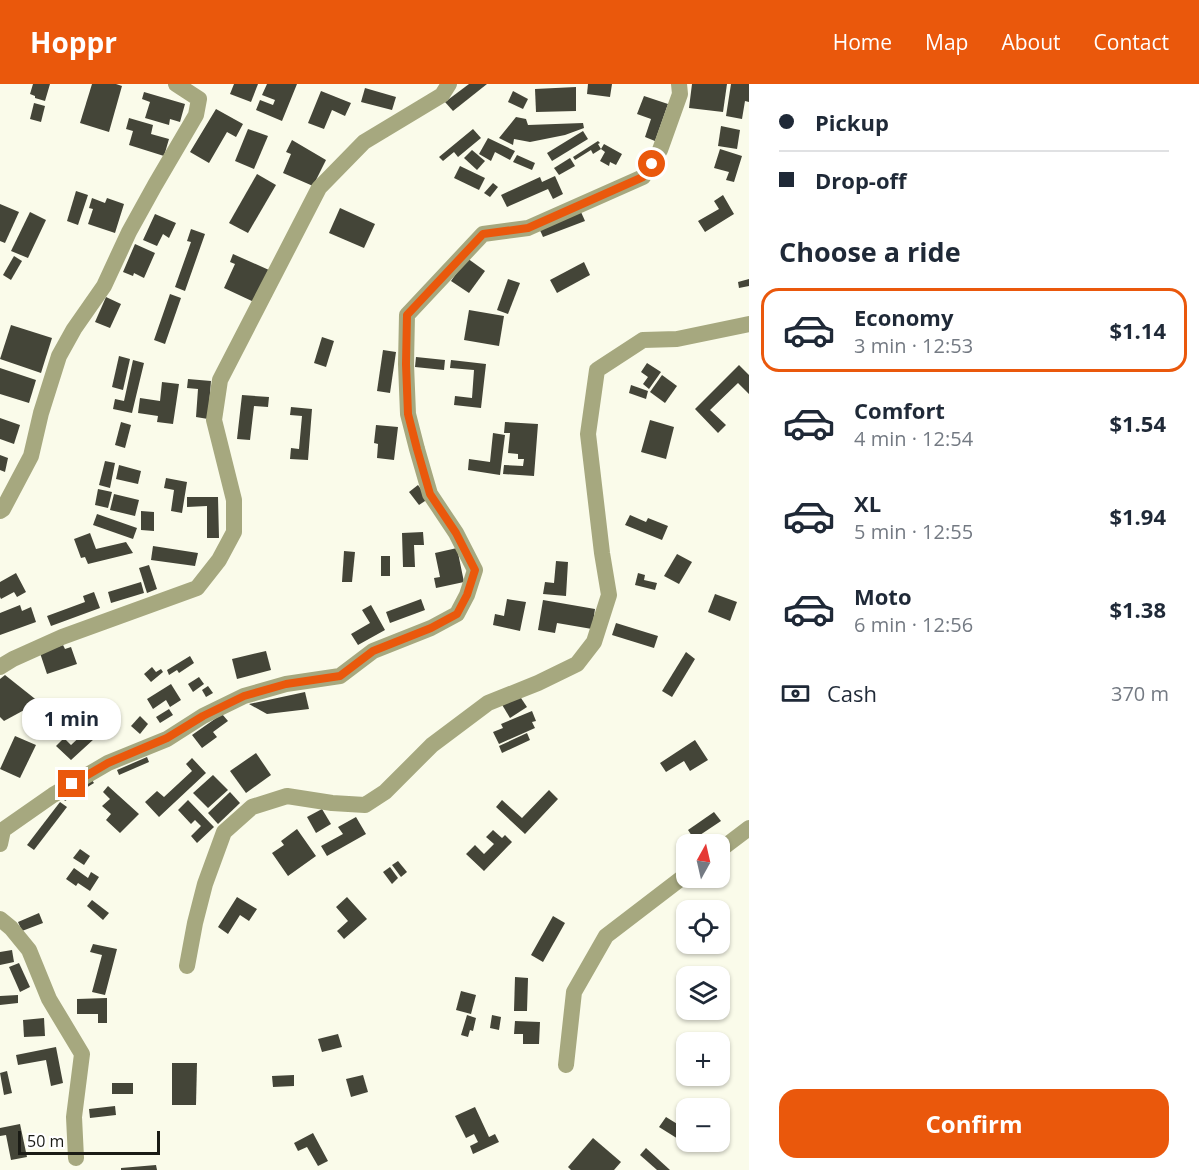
<!DOCTYPE html>
<meta charset="utf-8">
<style>
body{margin:0;font-family:"Open Sans",sans-serif;background:#f2f2f3;color:#1f2937;height:100vh;display:flex;flex-direction:column;font-size:22px;white-space:nowrap}
*{box-sizing:border-box;margin:0}
p{font-size:20px;color:#747a83}
.icon{flex:none;width:33px;height:33px;fill:none;stroke:currentColor;stroke-width:2;stroke-linecap:round;stroke-linejoin:round}
.map{position:relative;flex:1;overflow:hidden}
.side{display:flex;flex-direction:column;background:#fff;width:450px}
.side>*{flex:none}
.top-card{display:grid;align-content:center;height:132px;padding:0 30px;background:#fff}
.needle{width:39px;rotate:8deg}
.fabs{position:absolute;left:676px;top:750px;display:grid;gap:12px}
.fabs a{display:grid;place-items:center;width:54px;height:54px;border-radius:12px;background:#fff;box-shadow:0 2px 4px #0004;font-size:30px}
.scale{position:absolute;left:18px;bottom:15px;width:142px;box-sizing:border-box;padding-left:6px;border:3px solid #1a1b15;border-top:0;font-size:16px;line-height:21px;white-space:nowrap;color:#1a1b15;-webkit-text-stroke:4px #fff;paint-order:stroke}
.end{position:absolute;width:27px;height:27px;margin:-14px;border:8px solid #ea580c;background:#fff;box-shadow:0 0 0 3px #fff}
.from{border-radius:50%}
.bubble{position:absolute;height:42px;border-radius:18px;background:#fff;box-shadow:0 2px 4px #0004;font-size:20px;font-weight:700;line-height:42px;text-align:center}
.top-card b{display:flex;align-items:center;gap:21px;height:57px;font-size:22px}
.top-card b+b{border-top:2px solid #e0e1e3}
.top-card i{width:15px;height:15px;background:#1f2937}
ul{padding:0;list-style:none}
li{display:flex;align-items:center;gap:18px;height:84px;margin:0 12px 9px;padding:0 18px;border:3px solid transparent;border-radius:18px}
li div{flex:1}
li b{display:block;font-size:22px}
li em{font-style:normal;font-weight:700}
li.selected{border-color:#ea580c}
li>.icon{width:54px;height:54px;stroke-width:1.5}
h2{padding:0 30px;font-size:27px;line-height:72px}
.pay{display:flex;align-items:center;gap:15px;height:66px;padding:0 30px;font-size:22px}
.pay p{margin-inline-start:auto}
.action{display:flex;gap:12px;margin-top:auto;padding:12px 30px}
.action a{flex:1;height:69px;border-radius:18px;background:#ea580c;color:#fff;font-size:24px;font-weight:700;line-height:69px;text-align:center}
header{display:flex;align-items:center;gap:36px;box-sizing:border-box;height:84px;padding:0 30px;background:#ea580c;color:#fff}
header strong{font-size:28px}
nav{display:flex;gap:33px;margin-inline-start:auto;font-size:21px}
main{display:flex;flex:1;min-height:0}
.map>svg:first-child{display:block}
.building{fill:#444538}
.lines{fill:none;stroke-linecap:round;stroke-linejoin:round}
.minor{stroke:#a6a87f;stroke-width:16}
.route{stroke:#ea580c;stroke-width:8}
</style>
<header>
<strong>Hoppr</strong>
<nav><a>Home</a><a>Map</a><a>About</a><a>Contact</a></nav>
</header>
<main>
<div class="map">
<svg width="749" height="1086" viewBox="0 0 749 1086">
<rect width="100%" height="100%" fill="#fafbea"/>
<g class="building">
<polygon points="33,0 50,0 45,17 35,14 35,12 30,10"/>
<polygon points="92,0 116,0 122,2 109,48 80,39"/>
<polygon points="234,0 258,0 251,18 230,10"/>
<polygon points="267,0 297,0 282,37 256,26 260,16 273,21 275,16 262,11"/>
<polygon points="469,0 487,0 453,27 445,18"/>
<polygon points="588,0 612,0 610,13 587,10"/>
<polygon points="692,0 727,0 723,28 689,24"/>
<polygon points="731,0 749,0 749,18 745,17 742,35 726,32"/>
<polygon points="576,3 576,27 536,28 535,5"/>
<polygon points="365,4 396,13 392,26 361,18"/>
<polygon points="321,7 351,19 345,32 332,26 324,45 308,39"/>
<polygon points="513,7 528,15 523,25 508,18"/>
<polygon points="144,8 185,20 180,38 170,35 169,41 145,34 150,18 142,15"/>
<polygon points="644,12 668,20 655,57 645,53 651,35 637,30"/>
<polygon points="34,19 45,22 41,38 30,35"/>
<polygon points="216,25 243,40 236,53 227,48 209,79 190,68"/>
<polygon points="516,33 526,35 528,41 583,39 584,44 565,51 530,58 514,55 513,61 499,54"/>
<polygon points="129,34 153,41 151,50 169,55 164,72 129,61 133,47 126,45"/>
<polygon points="721,42 740,46 737,65 718,62"/>
<polygon points="248,45 268,52 254,85 235,77"/>
<polygon points="473,45 481,54 458,73 454,68 443,77 439,73"/>
<polygon points="583,47 588,55 552,77 547,69"/>
<polygon points="488,54 515,67 510,76 495,68 491,77 479,70"/>
<polygon points="292,56 326,76 313,102 283,89 291,70 286,68"/>
<polygon points="598,57 600,59 598,60 601,65 593,70 591,66 575,76 573,73"/>
<polygon points="604,60 622,70 616,81 610,78 609,82 600,77 605,68 601,65"/>
<polygon points="720,65 742,72 734,98 726,96 729,88 714,84"/>
<polygon points="472,66 485,77 477,86 464,74"/>
<polygon points="517,71 535,79 532,86 513,78"/>
<polygon points="570,74 575,82 559,91 554,84"/>
<polygon points="460,82 485,94 479,106 454,94"/>
<polygon points="257,90 276,101 248,149 229,139"/>
<polygon points="555,92 563,110 553,115 548,105 507,123 501,111 540,93 542,98"/>
<polygon points="493,99 498,103 490,113 484,109"/>
<polygon points="76,107 88,111 78,141 67,137"/>
<polygon points="723,111 734,130 705,148 698,137 719,125 714,117"/>
<polygon points="92,114 105,119 107,114 124,120 115,149 88,140 93,125 89,124"/>
<polygon points="0,120 19,128 5,159 0,157"/>
<polygon points="340,124 375,140 364,164 329,149"/>
<polygon points="30,128 46,136 28,174 11,167"/>
<polygon points="581,128 585,137 543,153 539,144"/>
<polygon points="155,130 176,139 169,154 163,150 157,162 143,156"/>
<polygon points="191,145 205,150 185,207 175,203 191,158 187,157"/>
<polygon points="135,160 155,169 144,194 134,189 133,192 123,188"/>
<polygon points="233,170 269,186 254,218 224,204 235,180 230,178"/>
<polygon points="14,172 22,177 11,196 3,191"/>
<polygon points="467,174 485,187 469,209 451,197"/>
<polygon points="584,178 590,191 557,209 550,196"/>
<polygon points="508,195 520,199 508,230 497,226"/>
<polygon points="749,195 749,202 739,204 738,198"/>
<polygon points="170,210 181,214 165,260 154,256"/>
<polygon points="106,213 121,220 110,244 95,238"/>
<polygon points="469,226 504,232 499,262 464,256"/>
<polygon points="11,241 52,254 41,289 0,275"/>
<polygon points="322,253 334,257 326,283 314,279"/>
<polygon points="383,266 396,268 390,309 377,307"/>
<polygon points="119,272 130,275 123,306 112,303"/>
<polygon points="416,273 445,276 444,286 415,283"/>
<polygon points="133,276 144,279 132,329 113,325 115,315 124,317"/>
<polygon points="451,276 486,280 481,324 454,321 455,312 472,314 474,286 450,284"/>
<polygon points="647,279 661,288 649,305 643,300 648,293 641,288"/>
<polygon points="739,281 749,291 749,310 738,299 710,326 726,341 718,349 695,325"/>
<polygon points="0,284 36,296 29,319 0,310"/>
<polygon points="662,291 677,302 665,319 650,308"/>
<polygon points="188,295 211,297 208,335 196,333 198,305 187,304"/>
<polygon points="162,298 179,300 173,340 157,338 158,332 138,329 140,314 160,317"/>
<polygon points="631,301 648,307 646,315 629,309"/>
<polygon points="242,311 269,313 268,323 254,322 250,356 237,355"/>
<polygon points="291,323 312,325 308,376 290,375 291,364 299,365 302,332 290,331"/>
<polygon points="0,334 20,341 14,360 0,355"/>
<polygon points="650,336 674,343 666,375 641,368"/>
<polygon points="121,338 131,341 125,364 115,361"/>
<polygon points="505,338 538,340 534,392 503,390 504,381 523,382 524,375 518,375 518,370 508,369 510,349 504,349"/>
<polygon points="376,341 398,343 394,376 377,374 378,360 374,359"/>
<polygon points="493,349 505,351 500,391 468,386 469,375 490,378"/>
<polygon points="0,371 8,374 5,388 0,386"/>
<polygon points="105,377 115,379 110,404 99,401"/>
<polygon points="119,381 141,387 138,400 116,395"/>
<polygon points="166,394 187,398 182,429 171,427 174,406 164,404"/>
<polygon points="418,401 428,415 419,421 409,408"/>
<polygon points="98,405 112,408 108,424 95,421"/>
<polygon points="114,410 139,416 135,432 110,426"/>
<polygon points="187,413 218,413 219,454 207,454 207,422 187,423"/>
<polygon points="141,427 154,428 154,447 141,446"/>
<polygon points="97,430 137,444 133,455 93,441"/>
<polygon points="630,431 646,438 648,434 668,442 662,456 625,441"/>
<polygon points="423,448 424,461 414,461 415,483 403,483 402,449"/>
<polygon points="90,449 96,465 126,458 133,469 88,480 85,473 81,474 74,455"/>
<polygon points="153,462 198,469 195,482 151,476"/>
<polygon points="457,464 464,498 436,504 434,494 440,493 435,469"/>
<polygon points="344,467 355,468 352,498 342,498"/>
<polygon points="677,470 692,478 679,500 664,492"/>
<rect x="381" y="472" width="9" height="20"/>
<polygon points="556,477 568,478 566,512 543,510 545,498 554,499"/>
<polygon points="149,481 157,505 147,509 139,484"/>
<polygon points="16,489 26,508 17,513 14,508 1,515 0,513 0,498"/>
<polygon points="638,489 645,491 644,496 657,499 655,506 635,501"/>
<polygon points="141,498 144,509 111,519 108,508"/>
<polygon points="94,508 100,524 51,542 47,532 85,518 83,512"/>
<polygon points="715,510 737,518 730,537 708,528"/>
<polygon points="421,515 425,526 390,539 386,528"/>
<polygon points="507,515 526,518 520,547 493,541 495,530 504,532"/>
<polygon points="543,516 595,525 592,545 557,539 555,549 538,546"/>
<polygon points="20,521 22,527 31,523 36,538 0,551 0,529"/>
<polygon points="371,521 385,546 358,561 351,550 370,539 362,526"/>
<polygon points="616,539 658,552 654,564 612,551"/>
<polygon points="63,561 65,565 71,563 77,580 47,590 40,569"/>
<polygon points="266,567 271,586 237,595 232,575"/>
<polygon points="686,568 695,575 672,613 662,607"/>
<polygon points="190,572 194,579 179,589 177,586 169,591 167,586"/>
<polygon points="152,583 156,588 161,585 163,588 151,598 144,590"/>
<polygon points="5,591 39,618 4,637 0,633 0,595"/>
<polygon points="199,593 204,600 193,608 188,600"/>
<polygon points="171,600 181,616 170,623 166,616 153,625 147,615"/>
<polygon points="208,602 213,609 206,613 202,606"/>
<polygon points="305,608 309,625 267,630 249,620"/>
<polygon points="517,608 527,623 510,634 501,619"/>
<polygon points="169,625 173,631 160,639 156,633"/>
<polygon points="532,627 536,637 532,638 535,644 499,660 493,648 503,644 501,640"/>
<polygon points="222,630 228,637 213,648 217,653 202,664 192,651"/>
<polygon points="72,631 80,640 66,652 58,643"/>
<polygon points="140,632 148,640 140,650 131,642"/>
<polygon points="46,633 55,641 46,650 38,642"/>
<polygon points="86,647 94,655 71,676 56,662 64,654 71,661"/>
<polygon points="527,649 530,656 502,669 499,662"/>
<polygon points="15,652 36,661 20,694 0,685"/>
<polygon points="695,656 708,676 690,687 684,677 666,688 660,679"/>
<polygon points="256,669 271,691 246,709 230,687"/>
<polygon points="147,673 149,678 119,691 117,686"/>
<polygon points="192,674 206,689 159,733 145,718 157,707 164,713 192,687 186,680"/>
<polygon points="213,691 228,706 208,724 193,709"/>
<polygon points="90,693 94,699 65,717 61,711"/>
<polygon points="108,702 139,730 120,749 106,736 111,730 102,722 110,715 103,708"/>
<polygon points="549,706 558,715 525,750 496,723 502,716 522,734"/>
<polygon points="230,708 240,719 218,740 208,729"/>
<polygon points="188,716 214,743 197,759 191,752 201,742 195,736 191,740 178,726"/>
<polygon points="60,718 67,723 34,766 27,761"/>
<polygon points="322,725 331,740 316,749 307,733"/>
<polygon points="714,728 721,737 694,755 688,746"/>
<polygon points="356,733 366,750 327,772 321,762 343,750 338,743"/>
<polygon points="297,745 316,772 288,792 272,769 284,761 281,757"/>
<polygon points="493,746 502,754 505,751 512,758 484,787 466,770 475,761 484,770 494,760 486,753"/>
<polygon points="80,765 90,772 84,781 73,774"/>
<polygon points="398,777 407,788 401,793 392,781"/>
<polygon points="390,783 398,794 392,800 383,788"/>
<polygon points="74,784 88,794 91,788 99,793 90,807 78,799 76,802 66,795"/>
<polygon points="237,813 257,825 249,837 240,831 228,850 218,843"/>
<polygon points="347,813 367,835 344,855 337,847 348,837 336,823"/>
<polygon points="92,816 109,829 103,836 87,822"/>
<polygon points="39,829 43,839 22,847 18,838"/>
<polygon points="553,832 565,839 543,878 531,871"/>
<polygon points="93,860 117,865 105,911 92,908 102,871 90,868"/>
<polygon points="12,866 14,878 0,881 0,868"/>
<polygon points="19,879 30,903 20,908 9,883"/>
<polygon points="515,893 528,894 527,927 514,927"/>
<polygon points="461,907 476,911 471,930 456,926"/>
<polygon points="18,911 18,919 0,921 0,912"/>
<polygon points="107,914 107,939 98,939 98,930 77,930 77,915"/>
<polygon points="467,931 476,934 473,947 470,946 468,953 461,951"/>
<polygon points="492,931 501,933 499,946 490,944"/>
<polygon points="44,934 45,952 24,953 23,936"/>
<polygon points="515,937 540,938 539,960 523,960 523,950 514,950"/>
<polygon points="338,950 342,963 322,968 318,955"/>
<polygon points="56,963 63,999 51,1002 46,976 18,981 16,971"/>
<polygon points="172,979 197,979 196,1021 172,1021"/>
<polygon points="7,987 12,1009 4,1011 0,989"/>
<polygon points="294,991 294,1002 273,1003 272,992"/>
<polygon points="363,991 368,1008 351,1013 346,995"/>
<rect x="112" y="999" width="21" height="11"/>
<polygon points="115,1022 116,1031 90,1034 89,1025"/>
<polygon points="475,1023 489,1053 495,1050 499,1058 473,1070 470,1062 478,1058 474,1050 466,1054 455,1032"/>
<polygon points="666,1033 687,1046 687,1058 694,1058 691,1063 659,1043"/>
<polygon points="20,1040 27,1073 11,1076 6,1051 0,1052 0,1044"/>
<polygon points="313,1049 328,1077 318,1082 307,1063 298,1067 294,1059"/>
<polygon points="593,1054 621,1078 614,1086 571,1086 568,1083"/>
<polygon points="646,1064 670,1086 657,1086 640,1071"/>
<polygon points="156,1081 157,1086 121,1086 121,1084"/>
</g>
<g class="lines">
<g class="minor">
<polyline points="0,427 3,425 31,372 41,329 59,272 74,245 104,202 129,148 155,101 196,31 199,15 176,0"/>
<polyline points="0,583 13,575 62,553 197,504 219,476 234,448 234,416 214,336 220,296 319,104 364,58 442,11 449,0"/>
<polyline points="0,760 3,746 53,711 108,679 167,655 203,632 244,612 286,600 340,592 373,567 431,544 457,530 467,511 475,486 456,449 430,410 417,365 408,330 406,280 407,231 483,150 528,144 643,93 660,66 680,10 679,0"/>
<polyline points="720,766 749,744"/>
<polyline points="0,835 11,844 29,866 49,915 82,970 74,1033 76,1074"/>
<polyline points="187,882 195,839 205,800 224,748 252,723 287,712 332,719 365,721 385,708 432,661 488,619 538,599 577,580 594,558 609,511 602,469 588,350 597,286 643,256 677,255 749,240"/>
<polyline points="566,981 574,908 606,852 687,790"/>
</g>
</g>
<g class="lines">
<polyline class="route" points="72,700 108,679 167,654 203,632 244,612 286,600 340,592 373,567 431,544 457,530 467,511 475,486 456,449 430,410 417,365 408,330 406,280 407,231 483,150 528,144 643,93 652,80"/>
</g>
</svg>
<div class="fabs">
<a><svg class="needle" viewBox="-14 -14 28 28"><path d="M0-13l5 13h-10z" fill="#e53935"/><path d="M0 13l5-13h-10z" fill="#747a83"/></svg></a>
<a><svg class="icon" aria-label="locate" viewBox="0 0 24 24"><circle cx="12" cy="12" r="6"/><path d="M12 2v4M12 18v4M2 12h4M18 12h4"/></svg></a>
<a><svg class="icon" aria-label="layers" viewBox="0 0 24 24"><path d="M12 4l9 5-9 5-9-5zM3 14l9 5 9-5"/></svg></a>
<a>+</a>
<a>−</a>
</div>
<div class="scale">50 m</div>
<i class="end from" style="left:652px;top:80px"></i>
<i class="end" style="left:72px;top:700px"></i>
<div class="bubble" style="left:22px;top:614px;width:99px">1 min</div>
</div>
<section class="side">
<div class="top-card">
<b><i class="from"></i>Pickup</b>
<b><i></i>Drop-off</b>
</div>
<h2>Choose a ride</h2>
<ul>
<li class="selected"><svg class="icon" aria-label="car" viewBox="0 0 24 24"><path d="M5 17H2v-5l4-1 3-4h7l3 4 3 1v5h-3M9 17h6M6 11h13"/><circle cx="7" cy="17" r="2"/><circle cx="17" cy="17" r="2"/></svg><div><b>Economy</b><p>3 min · 12:53</p></div><em>$1.14</em></li>
<li><svg class="icon" aria-label="car" viewBox="0 0 24 24"><path d="M5 17H2v-5l4-1 3-4h7l3 4 3 1v5h-3M9 17h6M6 11h13"/><circle cx="7" cy="17" r="2"/><circle cx="17" cy="17" r="2"/></svg><div><b>Comfort</b><p>4 min · 12:54</p></div><em>$1.54</em></li>
<li><svg class="icon" aria-label="car" viewBox="0 0 24 24"><path d="M5 17H2v-5l4-1 3-4h7l3 4 3 1v5h-3M9 17h6M6 11h13"/><circle cx="7" cy="17" r="2"/><circle cx="17" cy="17" r="2"/></svg><div><b>XL</b><p>5 min · 12:55</p></div><em>$1.94</em></li>
<li><svg class="icon" aria-label="car" viewBox="0 0 24 24"><path d="M5 17H2v-5l4-1 3-4h7l3 4 3 1v5h-3M9 17h6M6 11h13"/><circle cx="7" cy="17" r="2"/><circle cx="17" cy="17" r="2"/></svg><div><b>Moto</b><p>6 min · 12:56</p></div><em>$1.38</em></li>
</ul>
<div class="pay"><svg class="icon" aria-label="cash" viewBox="0 0 24 24"><path d="M3 7h18v10H3z"/><circle cx="12" cy="12" r="2"/></svg>Cash<p>370 m</p></div>
<div class="action"><a>Confirm</a></div>
</section>
</main>
